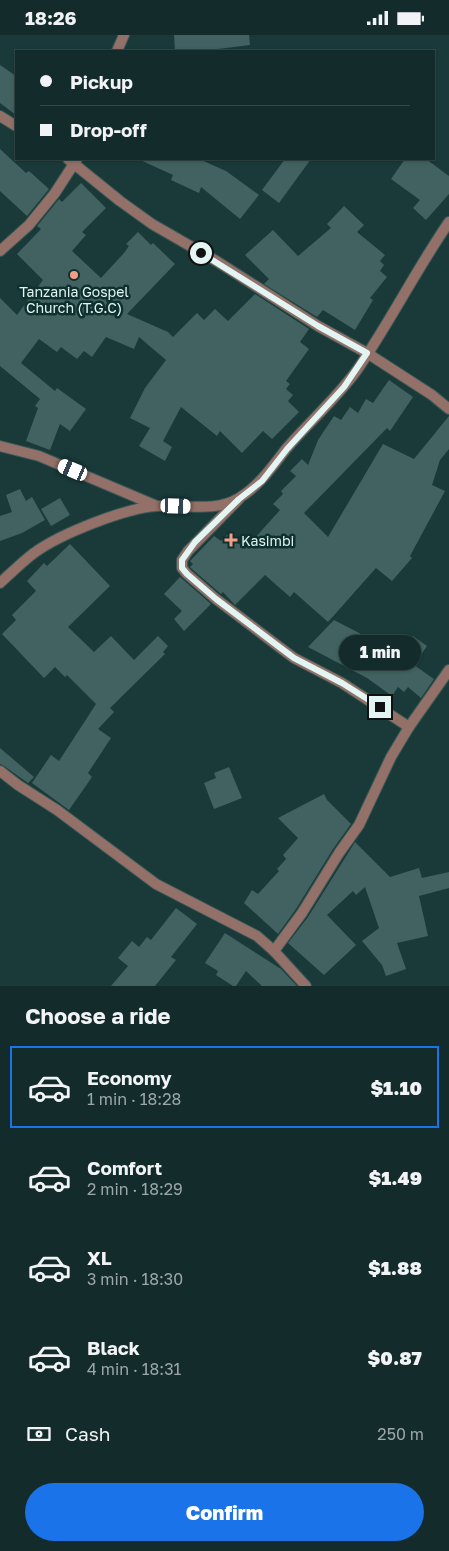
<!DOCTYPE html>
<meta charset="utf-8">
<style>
body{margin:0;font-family:"Golos Text",sans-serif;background:#203837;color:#f1f3f6;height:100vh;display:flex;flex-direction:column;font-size:19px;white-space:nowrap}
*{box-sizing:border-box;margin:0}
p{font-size:16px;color:#9da7a9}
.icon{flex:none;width:28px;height:28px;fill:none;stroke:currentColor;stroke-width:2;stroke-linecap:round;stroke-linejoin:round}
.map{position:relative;height:951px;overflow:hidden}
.sheet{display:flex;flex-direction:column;background:#132c2b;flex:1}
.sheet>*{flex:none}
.hud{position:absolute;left:15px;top:15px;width:420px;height:110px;border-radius:0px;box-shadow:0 1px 4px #0004,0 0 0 1px #324847;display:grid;align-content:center;height:110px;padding:0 25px;background:#132c2b}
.end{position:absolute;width:22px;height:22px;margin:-11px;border:6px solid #e2f5f3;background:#111;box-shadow:0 0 0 2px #111}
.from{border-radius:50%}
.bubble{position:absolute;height:35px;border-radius:18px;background:#132c2b;box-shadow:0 1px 4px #0004,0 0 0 1px #324847;font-size:16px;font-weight:800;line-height:35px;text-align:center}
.car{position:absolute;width:15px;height:30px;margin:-15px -8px;border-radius:6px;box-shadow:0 0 4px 1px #0007;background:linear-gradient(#fff 24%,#345 0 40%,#fff 0 76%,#345 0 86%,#fff 0)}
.hud b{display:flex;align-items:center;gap:18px;height:48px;font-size:19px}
.hud b+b{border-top:1px solid #324847}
.hud i{width:12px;height:12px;background:#f1f3f6}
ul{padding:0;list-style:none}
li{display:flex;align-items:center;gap:15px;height:82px;margin:0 10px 8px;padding:0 15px;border:2px solid transparent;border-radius:0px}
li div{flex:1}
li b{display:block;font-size:19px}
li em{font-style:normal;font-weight:800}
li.selected{border-color:#1a73e8}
li>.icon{width:45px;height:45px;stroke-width:1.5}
h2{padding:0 25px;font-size:22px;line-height:60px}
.pay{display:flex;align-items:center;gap:12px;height:55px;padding:0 25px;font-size:19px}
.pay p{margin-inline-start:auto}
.cta{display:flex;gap:10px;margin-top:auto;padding:10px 25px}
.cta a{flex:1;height:58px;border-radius:30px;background:#1a73e8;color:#fff;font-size:20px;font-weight:800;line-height:58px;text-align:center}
.status{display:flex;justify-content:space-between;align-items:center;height:35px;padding:0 25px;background:#132c2b;direction:ltr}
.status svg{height:14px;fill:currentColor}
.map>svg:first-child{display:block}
.building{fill:#416260}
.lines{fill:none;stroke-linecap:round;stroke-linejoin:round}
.minor-casing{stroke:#395857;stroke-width:12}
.minor{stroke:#937068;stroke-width:10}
.route{stroke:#e2f5f3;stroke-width:6}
.poi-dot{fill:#f49e8a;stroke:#0e302f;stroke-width:2}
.labels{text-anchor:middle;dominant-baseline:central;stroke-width:5;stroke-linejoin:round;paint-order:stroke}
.poi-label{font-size:14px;fill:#e2f5f3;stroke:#0e302f}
</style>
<div class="status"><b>18:26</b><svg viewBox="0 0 49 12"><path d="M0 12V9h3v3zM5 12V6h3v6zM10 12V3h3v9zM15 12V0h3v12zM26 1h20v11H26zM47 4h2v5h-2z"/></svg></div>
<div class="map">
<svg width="449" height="951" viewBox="0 0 449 951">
<rect width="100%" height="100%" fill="#193a39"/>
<g class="building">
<polygon points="174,0 249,0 250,10 202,16 175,16"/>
<polygon points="0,30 16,41 16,80 0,68"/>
<polygon points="0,114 26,138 29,136 49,154 27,181 0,156"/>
<polygon points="138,124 199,124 226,136 259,160 240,184 201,152 199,158 171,145 173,140"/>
<polygon points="285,124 311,124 279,168 262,155"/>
<polygon points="405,124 426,124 449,141 449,159 426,185 413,173 420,165 391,144"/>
<polygon points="81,148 106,173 82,197 86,200 72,216 101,243 124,218 129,211 126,209 138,197 151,210 153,208 175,229 127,279 168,297 173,302 197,278 204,285 215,274 228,286 255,259 309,294 300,307 309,314 286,346 290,349 286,354 293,360 288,366 299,377 272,404 263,396 242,418 220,396 217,401 181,372 163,406 172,412 165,426 139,411 150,393 130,383 145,353 166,325 139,302 134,314 106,302 92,322 84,316 77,324 61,312 57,317 39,304 21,328 55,356 57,353 86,374 70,396 60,389 50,415 26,406 38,373 35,371 40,364 0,331 0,263 17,280 43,245 17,219 41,194 37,191 59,164 62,167"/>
<polygon points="344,171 364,190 357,197 385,220 380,226 384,230 380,236 387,242 370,263 373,265 355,295 323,275 317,282 264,249 269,244 245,220 273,195 298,221 331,193 327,189"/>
<polygon points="389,345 413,362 390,396 387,393 304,478 328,502 383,409 414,424 449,381 449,414 440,425 432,450 445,456 410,521 412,523 392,546 376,533 328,587 294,557 290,562 265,540 235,570 223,557 221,559 192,534 190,532 193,529 190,526 214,501 221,506 228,499 245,514 280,475 273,469 283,459 281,456 296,441 290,436 302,424 308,430 318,405 334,381 341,385 350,372 358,378 366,364 373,368"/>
<polygon points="20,454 26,466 32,462 45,485 22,498 0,506 0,481 12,477 6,460"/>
<polygon points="60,463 70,480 51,491 41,474"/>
<polygon points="70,509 110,551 68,592 94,617 111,601 134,625 158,601 168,611 163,617 165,619 110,673 114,677 98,694 111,703 88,738 92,742 69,775 32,748 51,720 59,726 96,669 67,640 65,642 55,632 44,643 2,599 16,585 12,580 36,556 27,546 44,528 47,531"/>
<polygon points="180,542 211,569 184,596 174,584 182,576 164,559"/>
<polygon points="334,585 388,613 395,602 407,610 413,601 427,611 414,630 434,644 421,663 408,652 404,657 398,652 392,661 367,643 308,612"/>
<polygon points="0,713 34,742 28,748 4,731 0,729"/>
<polygon points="229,732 242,763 214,774 204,748 216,743 214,738"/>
<polygon points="324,759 327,765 351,789 333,814 296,874 278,899 244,868 252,855 258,859 279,836 277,834 286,824 283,820 298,803 278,783"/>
<polygon points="355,807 390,842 419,833 422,843 449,837 449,853 419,861 428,901 397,908 406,934 386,941 382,930 362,906 379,893 365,852 356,860 353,856 327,880 356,910 324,940 288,908 308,882"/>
<polygon points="176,873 197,889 171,922 176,925 155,951 111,951 128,931 118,923 132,906 139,912 147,902 151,905"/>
<polygon points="225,898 281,934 297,951 262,951 246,936 236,951 233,951 216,940 218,936 205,928"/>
</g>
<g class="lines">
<g class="minor-casing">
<g id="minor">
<polyline points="117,16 124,0"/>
<polyline points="0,81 16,91"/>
<polyline points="68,124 120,166 152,189 218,227 318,291 367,318 432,360 449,374"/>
<polyline points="0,216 29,190 55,158 77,124"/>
<polyline points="0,411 39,421 157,471"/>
<polyline points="239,464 188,516 182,525 182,533 187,539 216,564 278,611 294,623 342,648 409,692 391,722 359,790 339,818 302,878 274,916 306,951"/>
<path d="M0,548C11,538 22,527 34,518C60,499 125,473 157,471C184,469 215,478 239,463C259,451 272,432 286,414C309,387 336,364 357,335C390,287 416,235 449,187"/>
<polyline points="409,692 449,635"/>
<polyline points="0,736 18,750 57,775 156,849 257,901 274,916"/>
</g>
</g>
<use href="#minor" class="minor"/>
</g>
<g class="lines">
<polyline class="route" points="201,218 318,291 367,318 344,352 287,414 262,446 239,464 195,507 182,525 182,533 187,539 216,564 278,611 294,623 342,648 380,672"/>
</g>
<g class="poi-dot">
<circle cx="74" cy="240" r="5"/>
<path d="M228.5 497.5h5v5h5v5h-5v5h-5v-5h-5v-5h5z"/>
</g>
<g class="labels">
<g class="poi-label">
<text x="74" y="256">Tanzania Gospel<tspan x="74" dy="16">Church (T.G.C)</tspan></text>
<text x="241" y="505" text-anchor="start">Kasimbi</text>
</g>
</g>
</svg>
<i class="end from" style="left:201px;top:218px"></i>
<i class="end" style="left:380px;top:672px"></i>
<div class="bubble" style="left:339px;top:600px;width:82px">1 min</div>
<i class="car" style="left:73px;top:435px;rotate:293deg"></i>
<i class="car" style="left:176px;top:471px;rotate:92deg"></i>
<div class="hud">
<b><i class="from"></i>Pickup</b>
<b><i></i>Drop-off</b>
</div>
</div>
<section class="sheet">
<h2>Choose a ride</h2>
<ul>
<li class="selected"><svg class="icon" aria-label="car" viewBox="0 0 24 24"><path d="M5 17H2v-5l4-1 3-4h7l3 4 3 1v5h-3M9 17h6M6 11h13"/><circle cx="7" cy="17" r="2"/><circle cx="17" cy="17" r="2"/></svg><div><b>Economy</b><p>1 min · 18:28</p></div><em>$1.10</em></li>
<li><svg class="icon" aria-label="car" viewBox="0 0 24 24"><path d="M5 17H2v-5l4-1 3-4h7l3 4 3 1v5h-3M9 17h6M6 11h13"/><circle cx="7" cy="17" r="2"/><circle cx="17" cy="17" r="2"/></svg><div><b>Comfort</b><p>2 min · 18:29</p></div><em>$1.49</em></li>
<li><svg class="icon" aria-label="car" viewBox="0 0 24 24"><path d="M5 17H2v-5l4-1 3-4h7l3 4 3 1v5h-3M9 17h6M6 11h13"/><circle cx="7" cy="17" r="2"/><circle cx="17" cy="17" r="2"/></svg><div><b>XL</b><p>3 min · 18:30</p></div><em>$1.88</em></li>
<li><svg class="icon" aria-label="car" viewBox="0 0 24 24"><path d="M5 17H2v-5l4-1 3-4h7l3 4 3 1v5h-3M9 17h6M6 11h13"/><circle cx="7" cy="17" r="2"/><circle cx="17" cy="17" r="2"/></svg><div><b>Black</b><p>4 min · 18:31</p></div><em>$0.87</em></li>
</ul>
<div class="pay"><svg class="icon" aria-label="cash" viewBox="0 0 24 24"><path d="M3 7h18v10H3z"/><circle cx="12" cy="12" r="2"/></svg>Cash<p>250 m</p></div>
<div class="cta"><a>Confirm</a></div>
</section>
